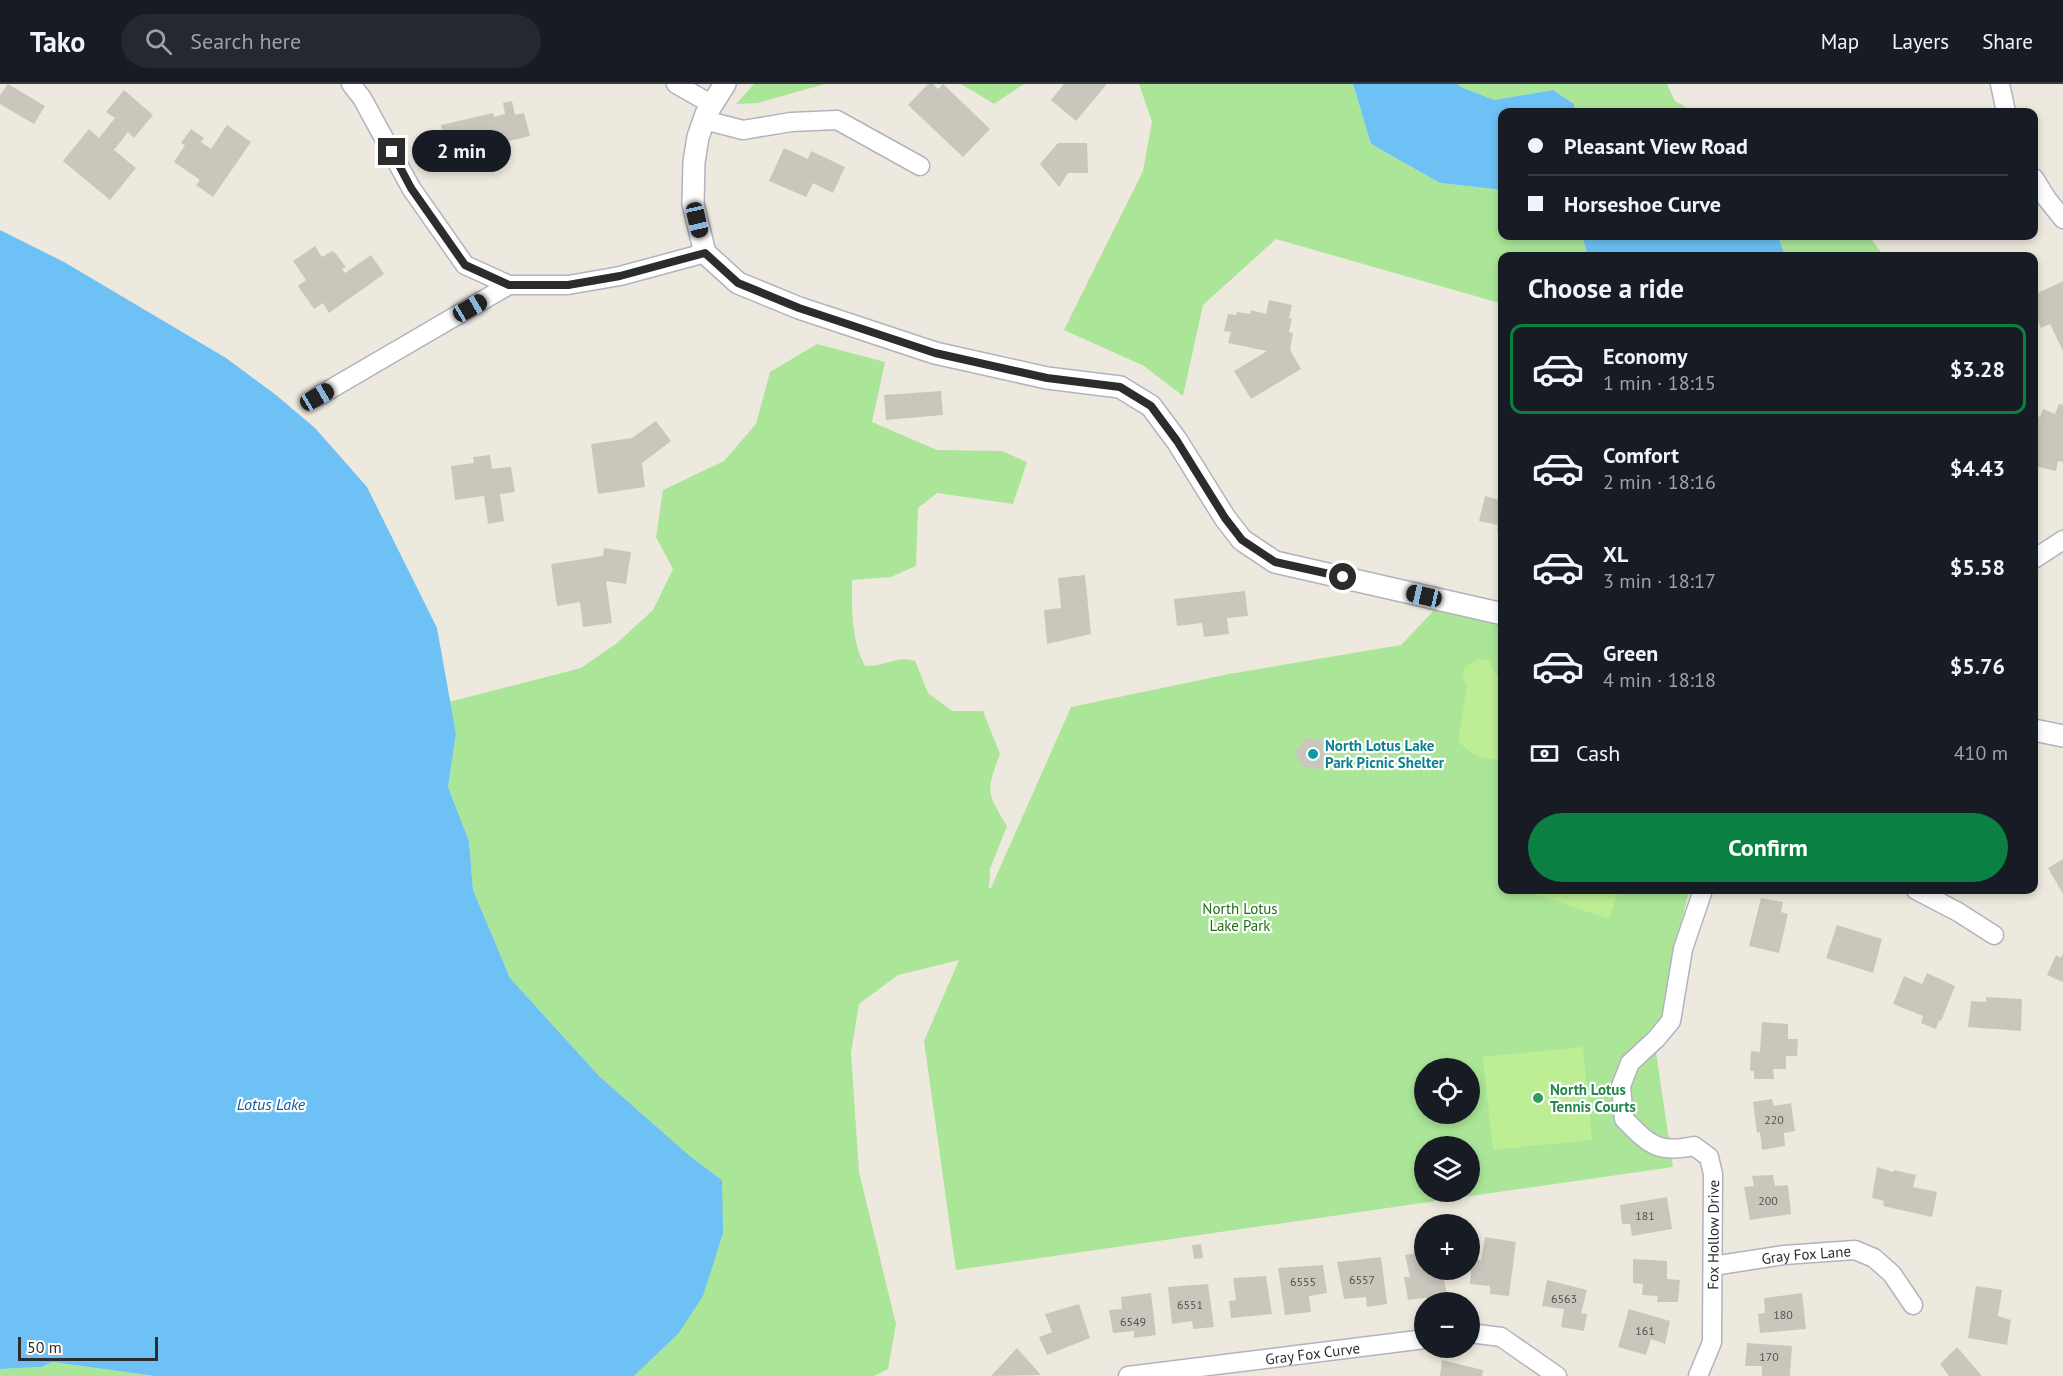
<!DOCTYPE html>
<meta charset="utf-8">
<style>
body{margin:0;font-family:"PT Sans",sans-serif;background:#242831;color:#f1f3f6;height:100vh;display:flex;flex-direction:column;font-size:22px;white-space:nowrap}
*{box-sizing:border-box;margin:0}
p{font-size:20px;color:#9ea1a6}
.icon{flex:none;width:33px;height:33px;fill:none;stroke:currentColor;stroke-width:2;stroke-linecap:round;stroke-linejoin:round}
.map{position:relative;flex:1;overflow:hidden}
.panel{position:absolute;left:1498px;top:168px;width:540px;height:642px;display:flex;flex-direction:column;background:#171b24;border-radius:12px;box-shadow:0 3px 9px #0003}
.panel>*{flex:none}
.guide{position:absolute;left:1498px;top:24px;width:540px;height:132px;border-radius:12px;box-shadow:0 3px 9px #0003;display:grid;align-content:center;height:132px;padding:0 30px;background:#171b24}
.controls{position:absolute;left:1414px;top:974px;display:grid;gap:12px}
.controls a{display:grid;place-items:center;width:66px;height:66px;border-radius:50%;background:#171b24;box-shadow:0 3px 9px #0003;font-size:30px}
.scale{position:absolute;left:18px;bottom:15px;width:140px;box-sizing:border-box;padding-left:6px;border:3px solid #2c2c2c;border-top:0;font-size:16px;line-height:21px;white-space:nowrap;color:#2c2c2c;-webkit-text-stroke:4px #fff;paint-order:stroke}
.end{position:absolute;width:27px;height:27px;margin:-14px;border:8px solid #2c2c2c;background:#fff;box-shadow:0 0 0 3px #fff}
.from{border-radius:50%}
.bubble{position:absolute;height:42px;border-radius:21px;background:#171b24;box-shadow:0 3px 9px #0003;font-size:20px;font-weight:600;line-height:42px;text-align:center}
.car{position:absolute;width:18px;height:36px;margin:-18px -9px;border-radius:8px;box-shadow:0 0 4px 2px #0007;background:linear-gradient(#222 24%,#8ab4d8 0 40%,#222 0 76%,#8ab4d8 0 86%,#222 0)}
.guide b{display:flex;align-items:center;gap:21px;height:57px;font-size:22px}
.guide b+b{border-top:2px solid #363941}
.guide i{width:15px;height:15px;background:#f1f3f6}
ul{padding:0;list-style:none}
li{display:flex;align-items:center;gap:18px;height:90px;margin:0 12px 9px;padding:0 18px;border:3px solid transparent;border-radius:12px}
li div{flex:1}
li b{display:block;font-size:22px}
li em{font-style:normal;font-weight:600}
li.selected{border-color:#0b8043}
li>.icon{width:54px;height:54px;stroke-width:1.5}
h2{padding:0 30px;font-size:27px;line-height:72px}
.pay{display:flex;align-items:center;gap:15px;height:66px;padding:0 30px;font-size:22px}
.pay p{margin-inline-start:auto}
.button{display:flex;gap:12px;margin-top:auto;padding:12px 30px}
.button a{flex:1;height:69px;border-radius:36px;background:#0b8043;color:#fff;font-size:24px;font-weight:600;line-height:69px;text-align:center}
header{display:flex;align-items:center;gap:36px;box-sizing:border-box;height:84px;padding:0 30px;background:#171b24;border-bottom:2px solid #363941}
header strong{font-size:28px}
nav{display:flex;gap:33px;margin-inline-start:auto;font-size:21px}
.search{width:420px;height:54px;background:#242831;display:flex;align-items:center;gap:15px;box-sizing:border-box;padding:0 21px;border-radius:33px;color:#9ea1a6;font-size:22px}
.map>svg:first-child{display:block}
.green{fill:#abe698;fill-rule:evenodd}
.pitch{fill:#beee94}
.water{fill:#6dc1f4}
.building{fill:#c9c7bc}
.lines{fill:none;stroke-linecap:round;stroke-linejoin:round}
.minor-casing{stroke:#b2b2c0;stroke-width:21}
.tertiary-casing{stroke:#b2b2c0;stroke-width:24}
.minor{stroke:#fff;stroke-width:18}
.tertiary{stroke:#fff;stroke-width:21}
.route{stroke:#2c2c2c;stroke-width:8}
.culture-dot{fill:#0f9aa8;stroke:#fff;stroke-width:2}
.leisure-dot{fill:#2e9e5b;stroke:#fff;stroke-width:2}
.labels{text-anchor:middle;dominant-baseline:central;stroke-width:4.5;stroke-linejoin:round;paint-order:stroke}
.number-label{font-size:12px;fill:#535350}
.culture-label{font-size:15px;font-weight:bold;fill:#0d838f;stroke:#fff;text-anchor:start}
.park-label{font-size:15px;fill:#206d18;stroke:#fff}
.leisure-label{font-size:15px;font-weight:bold;fill:#27864d;stroke:#fff;text-anchor:start}
.street-label{font-size:15px;fill:#2c2c2c;stroke:#fff}
.water-label{font-size:16px;font-style:italic;fill:#085da4;stroke:#fff}
</style>
<header>
<strong>Tako</strong>
<div class="search"><svg class="icon" aria-label="search" viewBox="0 0 24 24"><circle cx="10" cy="10" r="6"/><path d="M15 15l6 6"/></svg>Search here</div>
<nav><a>Map</a><a>Layers</a><a>Share</a></nav>
</header>
<div class="map">
<svg width="2063" height="1292" viewBox="0 0 2063 1292">
<rect width="100%" height="100%" fill="#eee9de"/>
<g class="green">
<polygon points="754,0 825,0 758,19 736,20"/>
<polygon points="961,0 1024,0 994,20"/>
<polygon points="1139,0 1353,0 1371,60 1440,99 1503,106 1503,152 1582,152 1588,172 1503,172 1503,220 1276,155 1203,221 1183,312 1144,282 1064,246 1143,87 1152,38"/>
<polygon points="1457,0 1667,0 1675,17 1694,28 1575,28 1574,20 1553,6 1494,16 1462,4"/>
<polygon points="1778,152 1869,152 1884,172 1785,172"/>
<path d="M817,260L885,278L872,338L937,366L1002,367L1027,378L1013,420L937,409L918,424L916,482L891,493L852,496C852,526 851,556 865,582C885,583 896,571 915,577L928,609L952,627H983L1000,670C986,708 986,707 1007,742L990,785L989,804H991L1071,623L1229,590L1401,561L1444,516L1503,532V806H1689L1668,897L1665,932L1653,948L1673,1083L956,1186L924,957L959,876L898,891L859,920L851,969L859,1088L896,1240L888,1285L874,1292H634L678,1250L722,1096L691,1073L600,993L510,894L473,806L469,757L448,703L456,650L449,618L581,584L617,559L653,526L673,485L656,453L663,406L724,377L756,340L770,288ZM1425,984H1470V1029H1425ZM1425,1062H1470V1107H1425Z"/>
<polygon points="52,1278 155,1292 0,1292 0,1285 42,1283"/>
</g>
<g class="pitch">
<path d="M1480,575L1489,577L1498,595L1503,596V675C1482,677 1472,671 1458,657L1467,603L1463,592L1465,582Z"/>
<polygon points="1523,806 1619,806 1609,835"/>
<polygon points="1583,963 1592,1056 1493,1066 1483,973"/>
</g>
<g class="water">
<polygon points="1353,0 1457,0 1463,4 1494,16 1553,6 1574,20 1575,28 1503,28 1503,106 1440,99 1371,60"/>
<polygon points="0,146 64,178 226,274 276,311 315,344 367,403 437,544 456,650 448,703 469,757 473,806 510,894 600,993 691,1073 722,1096 723,1149 703,1212 678,1250 634,1292 155,1292 52,1278 42,1283 0,1285"/>
<polygon points="1582,152 1778,152 1785,172 1588,172"/>
</g>
<g class="building">
<polygon points="8,0 45,22 34,40 0,20 0,11"/>
<polygon points="928,0 933,0 938,5 943,0 990,45 963,73 908,21"/>
<polygon points="1064,0 1107,0 1076,37 1051,16"/>
<polygon points="124,6 153,31 134,54 128,48 114,66 136,84 110,116 63,77 89,45 99,54 115,34 106,28"/>
<polygon points="512,17 515,31 524,29 530,52 492,61 494,67 449,77 441,41 493,29 494,33 505,30 503,19"/>
<polygon points="227,41 251,58 213,113 196,101 200,96 174,78 185,61 181,59 191,45 204,54 201,58 211,65"/>
<polygon points="1058,59 1087,59 1088,89 1068,89 1059,103 1040,80"/>
<polygon points="784,64 808,75 811,67 845,83 833,109 813,99 806,113 769,97"/>
<polygon points="315,162 322,173 332,167 336,170 346,183 342,185 345,189 371,171 384,190 329,229 323,219 314,225 298,202 306,196 293,177"/>
<polygon points="2063,197 2063,267 2050,240 2041,244 2034,226 2034,211"/>
<polygon points="1269,216 1292,221 1289,234 1292,235 1289,248 1293,249 1290,266 1301,285 1251,315 1234,287 1267,267 1228,259 1231,248 1224,247 1228,230 1236,231 1237,228 1250,230 1251,226 1266,230"/>
<polygon points="941,307 943,331 886,336 884,311"/>
<polygon points="2059,320 2063,321 2063,378 2058,377 2056,387 2034,382 2034,330 2040,333 2043,325 2055,330"/>
<polygon points="656,337 671,357 642,379 645,403 598,410 591,360 632,354"/>
<polygon points="490,371 492,385 511,383 515,408 500,410 504,437 488,440 484,412 455,416 451,382 474,379 473,373"/>
<polygon points="1485,412 1503,417 1503,449 1497,447 1498,441 1479,437"/>
<polygon points="604,464 631,468 626,500 606,497 612,539 583,543 580,518 557,522 551,480 603,472"/>
<polygon points="1085,491 1091,550 1047,560 1044,526 1061,524 1058,494"/>
<polygon points="1245,507 1248,532 1227,534 1229,550 1204,553 1202,539 1177,542 1174,515"/>
<polygon points="1305,654 1323,656 1330,672 1320,685 1303,683 1295,668"/>
<polygon points="2063,775 2063,810 2048,784"/>
<polygon points="1761,814 1783,818 1781,828 1788,830 1779,869 1749,862"/>
<polygon points="1837,841 1882,855 1873,889 1826,874"/>
<polygon points="2063,869 2063,898 2047,891 2056,871 2061,874"/>
<polygon points="1927,889 1955,902 1941,937 1939,936 1936,945 1921,939 1923,932 1893,920 1904,892 1922,900"/>
<polygon points="1986,913 2022,915 2021,947 1968,943 1971,917 1986,918"/>
<polygon points="1762,938 1788,940 1788,955 1798,955 1797,972 1786,972 1786,985 1773,985 1774,995 1754,995 1754,987 1750,987 1751,967 1760,968"/>
<polygon points="1772,1015 1774,1022 1791,1019 1795,1047 1784,1049 1785,1062 1762,1066 1760,1048 1757,1049 1753,1018"/>
<polygon points="1877,1083 1893,1088 1894,1086 1916,1091 1913,1103 1937,1108 1932,1133 1883,1122 1884,1117 1872,1114"/>
<polygon points="1773,1091 1775,1102 1788,1101 1791,1130 1750,1136 1744,1103 1754,1102 1752,1092"/>
<polygon points="1667,1113 1672,1145 1632,1152 1630,1140 1622,1140 1620,1121"/>
<polygon points="1485,1153 1516,1158 1509,1212 1490,1210 1490,1202 1470,1200 1472,1175 1481,1176"/>
<polygon points="1201,1160 1203,1174 1194,1175 1192,1161"/>
<polygon points="1425,1168 1425,1185 1442,1185 1447,1211 1408,1216 1404,1193 1410,1193 1405,1171"/>
<polygon points="1381,1173 1387,1220 1367,1223 1366,1213 1344,1215 1337,1178"/>
<polygon points="1633,1175 1667,1177 1667,1195 1680,1196 1678,1218 1657,1218 1658,1212 1642,1211 1643,1200 1633,1199"/>
<polygon points="1323,1181 1327,1209 1309,1212 1311,1228 1285,1231 1278,1184"/>
<polygon points="1266,1192 1272,1230 1231,1234 1229,1217 1236,1216 1233,1194"/>
<polygon points="1547,1196 1587,1206 1581,1229 1587,1230 1584,1247 1561,1243 1564,1225 1542,1222"/>
<polygon points="1208,1200 1214,1243 1193,1245 1192,1237 1172,1240 1168,1203"/>
<polygon points="1976,1202 2002,1206 1998,1232 2011,1236 2007,1261 1968,1254"/>
<polygon points="1151,1209 1156,1251 1134,1254 1134,1247 1113,1249 1109,1226 1122,1225 1121,1213"/>
<polygon points="1802,1209 1806,1245 1760,1249 1758,1230 1765,1229 1764,1214"/>
<polygon points="1079,1220 1090,1254 1047,1271 1039,1253 1052,1248 1045,1230"/>
<polygon points="1629,1225 1670,1237 1665,1260 1651,1255 1646,1271 1618,1263"/>
<polygon points="1747,1259 1792,1262 1790,1292 1762,1292 1762,1282 1745,1282"/>
<polygon points="1957,1263 1982,1292 1949,1292 1940,1280"/>
<polygon points="1017,1264 1041,1291 991,1292"/>
<polygon points="1442,1276 1483,1286 1482,1292 1440,1292"/>
</g>
<g class="lines">
<g class="minor-casing">
<g id="minor">
<polyline points="351,0 362,14 411,104 465,181 509,201 568,201 620,192 705,169"/>
<polyline points="676,0 711,20"/>
<polyline points="2000,0 2006,28"/>
<polyline points="704,36 743,46 791,38 837,36 920,82"/>
<polyline points="2034,94 2047,115 2063,135"/>
<polyline points="317,313 509,201"/>
<polyline points="2034,475 2063,456"/>
<polyline points="1916,806 1958,828 1994,851"/>
<path id="s1" d="M1713,1182L1784,1171L1855,1166L1874,1174L1892,1190L1913,1221"/>
<polyline points="1470,1249 1501,1253 1557,1292"/>
<path id="s2" d="M1128,1292L1425,1255"/>
<path id="s3" d="M1698,1292L1712,1258L1713,1090L1709,1073L1694,1062C1657,1070 1649,1060 1624,1035L1621,1002L1630,979L1656,955L1671,937L1683,865L1703,806"/>
</g>
</g>
<g class="tertiary-casing">
<g id="tertiary">
<polyline points="725,0 706,30 698,53 694,78 693,120 705,169 738,199 799,224 935,269 1047,294 1120,303 1151,322 1177,357 1225,434 1242,456 1275,478 1503,530"/>
<polyline points="2034,646 2063,652"/>
</g>
</g>
<use href="#minor" class="minor"/>
<use href="#tertiary" class="tertiary"/>
</g>
<g class="lines">
<polyline class="route" points="392,68 411,104 465,181 509,201 568,201 620,192 705,169 738,199 799,224 935,269 1047,294 1120,303 1151,322 1177,357 1225,434 1242,456 1275,478 1343,493"/>
</g>
<circle class="culture-dot" cx="1313" cy="670" r="6"/>
<circle class="leisure-dot" cx="1538" cy="1014" r="6"/>
<g class="labels">
<g class="number-label">
<text x="1774" y="1035">220</text>
<text x="1768" y="1116">200</text>
<text x="1645" y="1131">181</text>
<text x="1362" y="1195">6557</text>
<text x="1303" y="1197">6555</text>
<text x="1564" y="1214">6563</text>
<text x="1190" y="1220">6551</text>
<text x="1783" y="1230">180</text>
<text x="1133" y="1237">6549</text>
<text x="1645" y="1246">161</text>
<text x="1769" y="1272">170</text>
</g>
<g class="culture-label">
<text x="1325" y="661">North Lotus Lake<tspan x="1325" dy="17">Park Picnic Shelter</tspan></text>
</g>
<g class="park-label">
<text x="1240" y="824">North Lotus<tspan x="1240" dy="17">Lake Park</tspan></text>
</g>
<g class="leisure-label">
<text x="1550" y="1005">North Lotus<tspan x="1550" dy="17">Tennis Courts</tspan></text>
</g>
<g class="street-label">
<text stroke="none"><textPath href="#s3" startOffset="144">Fox Hollow Drive</textPath></text>
<text stroke="none"><textPath href="#s1" startOffset="94">Gray Fox Lane</textPath></text>
<text stroke="none"><textPath href="#s2" startOffset="186">Gray Fox Curve</textPath></text>
</g>
<g class="water-label">
<text x="271" y="1020">Lotus Lake</text>
</g>
</g>
</svg>
<div class="controls">
<a><svg class="icon" aria-label="locate" viewBox="0 0 24 24"><circle cx="12" cy="12" r="6"/><path d="M12 2v4M12 18v4M2 12h4M18 12h4"/></svg></a>
<a><svg class="icon" aria-label="layers" viewBox="0 0 24 24"><path d="M12 4l9 5-9 5-9-5zM3 14l9 5 9-5"/></svg></a>
<a>+</a>
<a>−</a>
</div>
<div class="scale">50 m</div>
<i class="end from" style="left:1343px;top:493px"></i>
<i class="end" style="left:392px;top:68px"></i>
<div class="bubble" style="left:412px;top:46px;width:99px">2 min</div>
<i class="car" style="left:697px;top:136px;rotate:167deg"></i>
<i class="car" style="left:470px;top:224px;rotate:60deg"></i>
<i class="car" style="left:317px;top:313px;rotate:60deg"></i>
<i class="car" style="left:1424px;top:512px;rotate:283deg"></i>
<div class="guide">
<b><i class="from"></i>Pleasant View Road</b>
<b><i></i>Horseshoe Curve</b>
</div>
<section class="panel">
<h2>Choose a ride</h2>
<ul>
<li class="selected"><svg class="icon" aria-label="car" viewBox="0 0 24 24"><path d="M5 17H2v-5l4-1 3-4h7l3 4 3 1v5h-3M9 17h6M6 11h13"/><circle cx="7" cy="17" r="2"/><circle cx="17" cy="17" r="2"/></svg><div><b>Economy</b><p>1 min · 18:15</p></div><em>$3.28</em></li>
<li><svg class="icon" aria-label="car" viewBox="0 0 24 24"><path d="M5 17H2v-5l4-1 3-4h7l3 4 3 1v5h-3M9 17h6M6 11h13"/><circle cx="7" cy="17" r="2"/><circle cx="17" cy="17" r="2"/></svg><div><b>Comfort</b><p>2 min · 18:16</p></div><em>$4.43</em></li>
<li><svg class="icon" aria-label="car" viewBox="0 0 24 24"><path d="M5 17H2v-5l4-1 3-4h7l3 4 3 1v5h-3M9 17h6M6 11h13"/><circle cx="7" cy="17" r="2"/><circle cx="17" cy="17" r="2"/></svg><div><b>XL</b><p>3 min · 18:17</p></div><em>$5.58</em></li>
<li><svg class="icon" aria-label="car" viewBox="0 0 24 24"><path d="M5 17H2v-5l4-1 3-4h7l3 4 3 1v5h-3M9 17h6M6 11h13"/><circle cx="7" cy="17" r="2"/><circle cx="17" cy="17" r="2"/></svg><div><b>Green</b><p>4 min · 18:18</p></div><em>$5.76</em></li>
</ul>
<div class="pay"><svg class="icon" aria-label="cash" viewBox="0 0 24 24"><path d="M3 7h18v10H3z"/><circle cx="12" cy="12" r="2"/></svg>Cash<p>410 m</p></div>
<div class="button"><a>Confirm</a></div>
</section>
</div>
